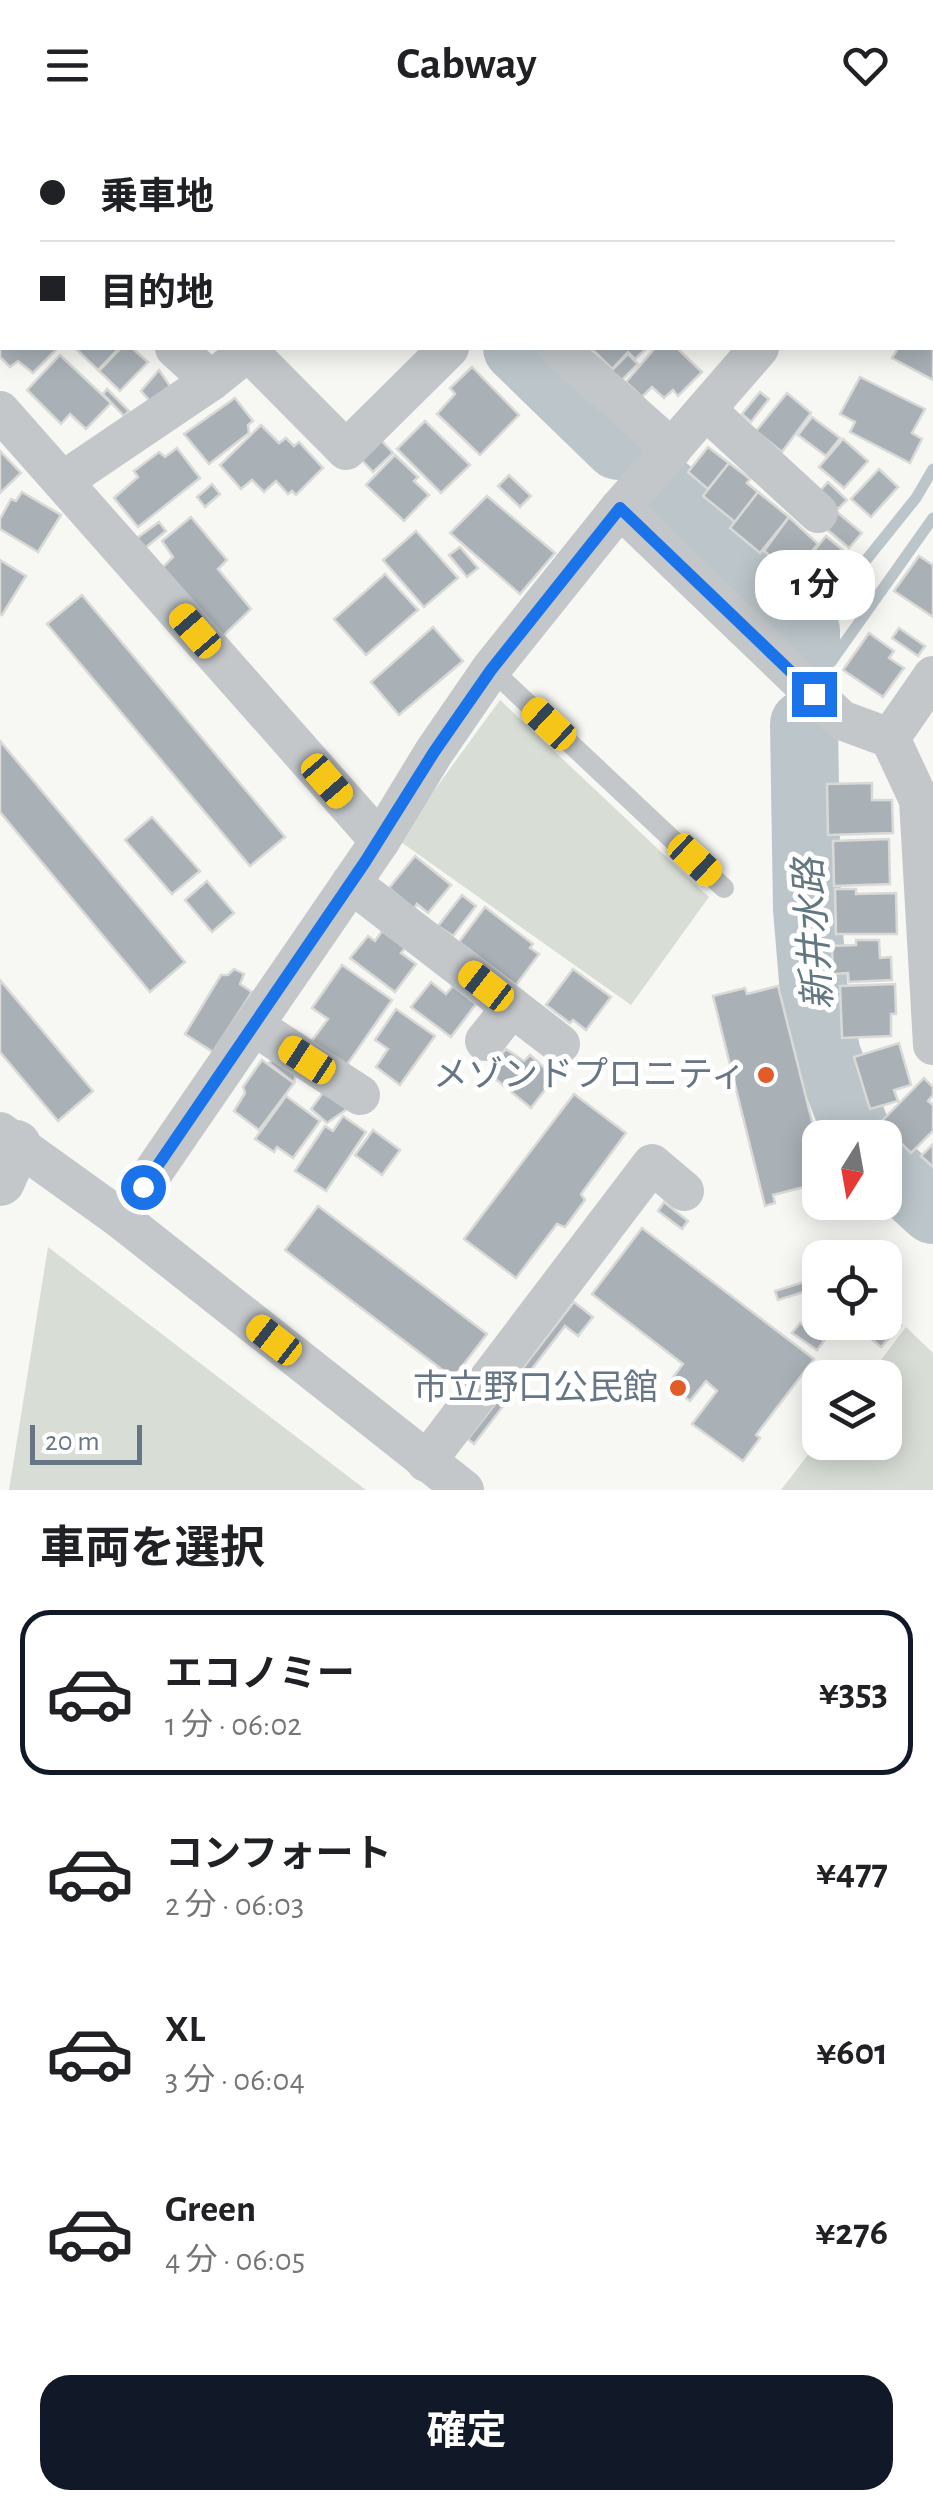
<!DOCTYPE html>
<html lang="ja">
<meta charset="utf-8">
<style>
body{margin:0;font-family:"Alegreya Sans","Noto Sans JP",sans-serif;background:#f2f2f2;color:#202124;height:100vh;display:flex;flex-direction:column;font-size:38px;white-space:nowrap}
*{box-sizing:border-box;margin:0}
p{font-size:32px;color:#757577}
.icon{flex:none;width:55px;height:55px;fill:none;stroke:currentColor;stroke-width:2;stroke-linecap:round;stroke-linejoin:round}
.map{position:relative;height:1360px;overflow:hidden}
.sheet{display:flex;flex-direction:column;background:#fff;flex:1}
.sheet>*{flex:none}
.top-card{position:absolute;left:0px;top:0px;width:935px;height:220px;box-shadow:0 5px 25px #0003;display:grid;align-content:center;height:220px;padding:0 40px;background:#fff}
.needle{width:65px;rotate:191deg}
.tools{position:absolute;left:802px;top:990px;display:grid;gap:20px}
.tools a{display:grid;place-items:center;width:100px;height:100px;border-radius:20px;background:#fff;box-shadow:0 5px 25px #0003;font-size:50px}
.scale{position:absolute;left:30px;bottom:25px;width:112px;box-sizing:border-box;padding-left:10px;border:5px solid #667685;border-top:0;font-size:28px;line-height:35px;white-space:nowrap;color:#667685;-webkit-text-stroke:8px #fff;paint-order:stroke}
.end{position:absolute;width:45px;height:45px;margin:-22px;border:12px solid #1a73e8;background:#fff;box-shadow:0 0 0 5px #fff}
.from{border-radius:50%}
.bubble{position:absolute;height:70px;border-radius:30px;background:#fff;box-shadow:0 5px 25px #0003;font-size:32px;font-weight:700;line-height:70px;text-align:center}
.car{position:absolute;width:30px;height:60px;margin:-30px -15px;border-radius:12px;box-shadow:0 0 8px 2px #0007;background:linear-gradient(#f5c518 24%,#345 0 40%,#f5c518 0 76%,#345 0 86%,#f5c518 0)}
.top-card b{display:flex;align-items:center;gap:35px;height:95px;font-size:38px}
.top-card b+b{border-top:2px solid #e0e0e0}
.top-card i{width:25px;height:25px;background:#202124}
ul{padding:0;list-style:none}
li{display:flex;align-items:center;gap:30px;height:165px;margin:0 20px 15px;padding:0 20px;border:5px solid transparent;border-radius:30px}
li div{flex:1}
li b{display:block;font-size:38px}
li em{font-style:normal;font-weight:700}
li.on{border-color:#111827}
li>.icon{width:90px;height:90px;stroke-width:1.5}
h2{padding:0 40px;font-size:45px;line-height:120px}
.action{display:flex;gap:20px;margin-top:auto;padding:20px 40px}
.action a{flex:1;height:115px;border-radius:30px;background:#111827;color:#fff;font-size:40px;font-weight:700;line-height:115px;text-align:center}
header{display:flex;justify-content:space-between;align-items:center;height:130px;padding:0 40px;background:#fff;font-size:45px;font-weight:700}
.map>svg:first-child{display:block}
.grass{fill:#d8ded5}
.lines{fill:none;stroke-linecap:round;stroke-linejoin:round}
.stream{stroke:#bbc5ca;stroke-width:11}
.river{stroke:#bbc5ca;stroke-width:68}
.building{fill:#a9b1b7;stroke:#d9d9d7;stroke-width:2.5}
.service{stroke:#c3c7ca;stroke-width:20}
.minor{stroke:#c3c7ca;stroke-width:40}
.tertiary{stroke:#c3c7ca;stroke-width:50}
.route{stroke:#1a73e8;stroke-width:12}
.poi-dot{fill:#e25c2a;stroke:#fff;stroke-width:4}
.labels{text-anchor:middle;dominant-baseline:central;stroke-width:10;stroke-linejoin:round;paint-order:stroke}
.poi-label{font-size:35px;fill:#667685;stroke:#fff;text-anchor:end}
.water-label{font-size:38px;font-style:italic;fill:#637781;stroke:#fff}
</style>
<header><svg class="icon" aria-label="menu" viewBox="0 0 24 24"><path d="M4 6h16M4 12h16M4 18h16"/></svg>Cabway<svg class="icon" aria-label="heart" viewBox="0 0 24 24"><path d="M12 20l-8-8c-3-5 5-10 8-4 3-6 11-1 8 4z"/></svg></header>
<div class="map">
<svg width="933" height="1360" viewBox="0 0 933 1360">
<rect width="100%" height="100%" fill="#f7f7f4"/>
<g class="grass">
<polygon points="500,570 709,767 631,875 398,710"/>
<polygon points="48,1117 366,1360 9,1360"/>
<polygon points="906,1197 933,1223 933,1360 781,1360 820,1309 820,1312 885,1312 885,1248 868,1247"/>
</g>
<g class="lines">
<g class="stream">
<polyline points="834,470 916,368 933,339"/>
<polyline points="806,516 815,527 831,532 933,388"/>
</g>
<g class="river">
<polyline points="300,0 303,2"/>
<polyline points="517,218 618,316"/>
<polyline points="666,360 761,451 806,501 806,516"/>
<polyline points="804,594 807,779 814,863 827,925 859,1008"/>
<polyline points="885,1036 933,1080"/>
</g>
</g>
<g class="building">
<polygon points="7,0 56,0 59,2 5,2"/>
<polygon points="209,0 276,0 274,2"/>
<polygon points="675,0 731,0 732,2 672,2"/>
<polygon points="0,87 2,89 2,143 0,141"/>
<polygon points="0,174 2,218 57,219 33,243 18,231 10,237 0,227"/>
<polygon points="933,194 933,250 892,228 898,218 932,218"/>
<polygon points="75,218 119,218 98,240"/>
<polygon points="121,218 132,218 148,232 120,261 99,241"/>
<polygon points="591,218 647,218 635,229 628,222 612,239"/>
<polygon points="655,218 677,218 702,242 678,266 673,260 664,268 652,257 642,267 626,252"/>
<polygon points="628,224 638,234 620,252 610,242"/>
<polygon points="60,225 111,273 86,299 70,284 61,294 27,260"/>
<polygon points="472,237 519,285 480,325 437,284 455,264 450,258"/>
<polygon points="159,240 170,256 150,271 141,261"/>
<polygon points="860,247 925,279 912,303 922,309 910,333 850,302 855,292 840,284"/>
<polygon points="107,259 129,281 124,286 103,264"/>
<polygon points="760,262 769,269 751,292 742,284"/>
<polygon points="787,263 811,283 782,322 756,301"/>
<polygon points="235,268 253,291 248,295 249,303 209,334 184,304"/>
<polygon points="812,287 840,308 826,326 798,305"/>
<polygon points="425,291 470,335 441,363 397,319"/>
<polygon points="261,295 279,313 286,308 294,316 299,312 323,338 296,365 292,361 288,364 276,351 264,362 252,350 241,359 220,335"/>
<polygon points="379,308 393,323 373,342 359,327"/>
<polygon points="843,309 868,331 844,358 819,337"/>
<polygon points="708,317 729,333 708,359 688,342"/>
<polygon points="177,318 200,348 138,397 114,368 138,347 134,341 159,322 165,327"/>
<polygon points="0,321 21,343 0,363"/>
<polygon points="395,325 418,347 414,351 429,365 404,391 366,355"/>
<polygon points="729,333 750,349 747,353 758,362 735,392 703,366"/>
<polygon points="879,339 898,357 871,387 851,369"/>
<polygon points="509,345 531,366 520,377 498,356"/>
<polygon points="828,352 847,370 838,379 819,362"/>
<polygon points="212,354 220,364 205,377 197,367"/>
<polygon points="22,362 61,385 38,422 0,399 0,389 11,369 16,371"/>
<polygon points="758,362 789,387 760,423 730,398"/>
<polygon points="487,366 555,423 520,464 450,403"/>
<polygon points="837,382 862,403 849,418 824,397"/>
<polygon points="191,387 227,430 218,439 251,479 222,507 162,438 173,427 162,411"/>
<polygon points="789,387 818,414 804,430 797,425 786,438 764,421"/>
<polygon points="159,392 166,401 145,418 137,408"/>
<polygon points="416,401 458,448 424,477 383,430"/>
<polygon points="826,406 844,421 805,464 789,452"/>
<polygon points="460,417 478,438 467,447 449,425"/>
<polygon points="919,426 933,435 933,487 894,461"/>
<polygon points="0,430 26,446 2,485 0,484"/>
<polygon points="385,444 418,480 366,525 334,489"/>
<polygon points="82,465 285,707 250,736 47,494"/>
<polygon points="433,497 463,531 399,585 371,552"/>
<polygon points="899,498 925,516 918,526 892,508"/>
<polygon points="869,503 894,521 889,528 904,538 883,567 843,540"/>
<polygon points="0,611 185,832 150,862 0,682"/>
<polygon points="872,653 872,670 892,670 893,703 828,705 827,654"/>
<polygon points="152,687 200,741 172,764 125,710"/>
<polygon points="889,709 890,754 834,756 833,711"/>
<polygon points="415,726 451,755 428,783 417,774 414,779 389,758"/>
<polygon points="207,751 234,783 212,802 185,770"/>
<polygon points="835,759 856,759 856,764 896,763 897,804 836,804"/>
<polygon points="462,765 476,776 453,806 438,796"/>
<polygon points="485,777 533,814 530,818 539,824 516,855 459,812"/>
<polygon points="382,801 405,818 401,823 416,834 395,862 350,828 368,806 375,811"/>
<polygon points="856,810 879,810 880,828 891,827 892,850 849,852 848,843 833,844 832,816 856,815"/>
<polygon points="342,835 392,870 346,936 311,912 328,889 312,878"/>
<polygon points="234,839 244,844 240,854 252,862 213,922 185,904 221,845 228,845"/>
<polygon points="573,839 611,867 586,900 573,890 570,893 546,875"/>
<polygon points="0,850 93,961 58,991 0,922"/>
<polygon points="431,852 446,864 453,856 476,874 451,907 411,877"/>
<polygon points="895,854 896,884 891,884 891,906 842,908 840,856"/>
<polygon points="778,856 820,1023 820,1053 773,1065 775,1073 765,1076 713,866 745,858 747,864"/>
<polygon points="396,879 435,906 400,955 376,937 388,919 375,910"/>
<polygon points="899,913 911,955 894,960 898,971 870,979 854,927"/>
<polygon points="506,919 524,931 530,925 555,947 531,978 487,942"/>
<polygon points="273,928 296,944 294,953 269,933"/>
<polygon points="262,930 294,953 259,1000 234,981 245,963 243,957"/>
<polygon points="924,948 933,957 933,965 928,971 933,975 933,1001 911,1023 880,993"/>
<polygon points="325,960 350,977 327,993 311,979"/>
<polygon points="574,964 626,1003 581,1064 585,1070 565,1097 557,1094 516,1148 464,1109"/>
<polygon points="286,966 320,991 293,1028 277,1017 274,1022 255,1009"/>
<polygon points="343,986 366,1002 326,1061 295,1041 325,996 333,1001"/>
<polygon points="373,1000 400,1020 382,1045 355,1025"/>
<polygon points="933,1014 933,1037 921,1026"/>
<polygon points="664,1072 688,1091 682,1099 658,1081"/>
<polygon points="318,1076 487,1204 453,1248 285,1120"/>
<polygon points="642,1098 814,1229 756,1305 760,1308 743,1331 692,1294 717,1261 706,1251 690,1271 668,1254 683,1234 592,1164"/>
<polygon points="820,1147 820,1157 778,1170 775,1161"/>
<polygon points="574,1172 593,1187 578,1206 565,1196 474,1314 468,1309"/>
<polygon points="885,1181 901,1195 881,1217 859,1199 864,1192 885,1192"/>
<polygon points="800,1193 824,1211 817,1220 792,1203"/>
</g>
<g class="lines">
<polyline class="service" points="491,539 724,758"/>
<g class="minor">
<polyline points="171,0 174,2"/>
<polyline points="338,0 341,2"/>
<polyline points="620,0 623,2"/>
<polyline points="932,19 933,18"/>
<polyline points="0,51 2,54"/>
<polyline points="175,218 211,251"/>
<polyline points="558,218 672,319"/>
<polyline points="248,221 346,320 449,218"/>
<polyline points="706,280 818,383"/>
<polyline points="0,281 380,711"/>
<polyline points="63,351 211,251 252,218"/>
<polyline points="620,378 841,590 890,608 919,670 933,915"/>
<polyline points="890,608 933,546"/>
<polyline points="351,753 560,914"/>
<polyline points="254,896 360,965"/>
<polyline points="485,911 512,877"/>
<polyline points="0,1002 121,1089 464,1360"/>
<polyline points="121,1089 380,711 434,622 491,539 620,378 759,218"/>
<polyline points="426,1332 652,1034 684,1061"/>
</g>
<polyline class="tertiary" points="0,1051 16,1015"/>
</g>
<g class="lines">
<polyline class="route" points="143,1057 365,732 434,622 491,540 620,378 814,564"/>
</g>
<g class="poi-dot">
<circle cx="766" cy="945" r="10"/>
<circle cx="678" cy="1258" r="10"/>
</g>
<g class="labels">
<g class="poi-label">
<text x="746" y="945">メゾンドプロニティ</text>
<text x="658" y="1258">市立野口公民館</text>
</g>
<g class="water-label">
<text transform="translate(815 804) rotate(-94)">新井水路</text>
</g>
</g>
</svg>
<div class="tools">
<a><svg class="needle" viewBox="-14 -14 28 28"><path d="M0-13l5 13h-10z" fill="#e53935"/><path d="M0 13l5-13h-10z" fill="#757577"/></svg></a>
<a><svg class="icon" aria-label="locate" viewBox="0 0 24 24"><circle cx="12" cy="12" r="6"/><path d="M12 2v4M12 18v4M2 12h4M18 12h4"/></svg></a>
<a><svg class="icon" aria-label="layers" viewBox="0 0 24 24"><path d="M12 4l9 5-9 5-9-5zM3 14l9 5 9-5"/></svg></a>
</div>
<div class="scale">20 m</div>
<i class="end from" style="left:143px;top:1057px"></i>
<i class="end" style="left:814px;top:564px"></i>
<div class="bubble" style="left:755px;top:420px;width:120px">1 分</div>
<i class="car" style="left:195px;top:501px;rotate:319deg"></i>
<i class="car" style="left:549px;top:594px;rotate:313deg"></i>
<i class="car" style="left:327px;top:651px;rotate:139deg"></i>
<i class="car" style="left:695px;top:730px;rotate:133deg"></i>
<i class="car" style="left:486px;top:856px;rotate:308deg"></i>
<i class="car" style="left:307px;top:930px;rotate:303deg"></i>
<i class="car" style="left:274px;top:1210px;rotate:308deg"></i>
<div class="top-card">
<b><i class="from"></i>乗車地</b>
<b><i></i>目的地</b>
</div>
</div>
<section class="sheet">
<h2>車両を選択</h2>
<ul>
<li class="on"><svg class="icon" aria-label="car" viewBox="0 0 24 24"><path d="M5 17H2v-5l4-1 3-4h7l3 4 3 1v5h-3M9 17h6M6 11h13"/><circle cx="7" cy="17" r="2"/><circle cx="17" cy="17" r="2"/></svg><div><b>エコノミー</b><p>1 分 · 06:02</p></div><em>¥353</em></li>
<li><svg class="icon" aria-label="car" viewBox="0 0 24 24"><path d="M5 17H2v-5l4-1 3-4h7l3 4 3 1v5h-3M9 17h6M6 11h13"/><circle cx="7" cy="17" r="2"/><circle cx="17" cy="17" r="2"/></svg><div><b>コンフォート</b><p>2 分 · 06:03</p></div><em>¥477</em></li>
<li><svg class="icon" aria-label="car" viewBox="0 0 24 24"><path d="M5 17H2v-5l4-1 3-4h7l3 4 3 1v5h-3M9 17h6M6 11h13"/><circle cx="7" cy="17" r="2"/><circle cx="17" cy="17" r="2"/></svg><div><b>XL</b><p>3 分 · 06:04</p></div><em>¥601</em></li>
<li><svg class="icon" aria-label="car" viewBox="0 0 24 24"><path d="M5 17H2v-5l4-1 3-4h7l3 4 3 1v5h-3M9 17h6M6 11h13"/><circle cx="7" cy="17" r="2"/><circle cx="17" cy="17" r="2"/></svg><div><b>Green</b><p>4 分 · 06:05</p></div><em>¥276</em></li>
</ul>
<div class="action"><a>確定</a></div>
</section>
